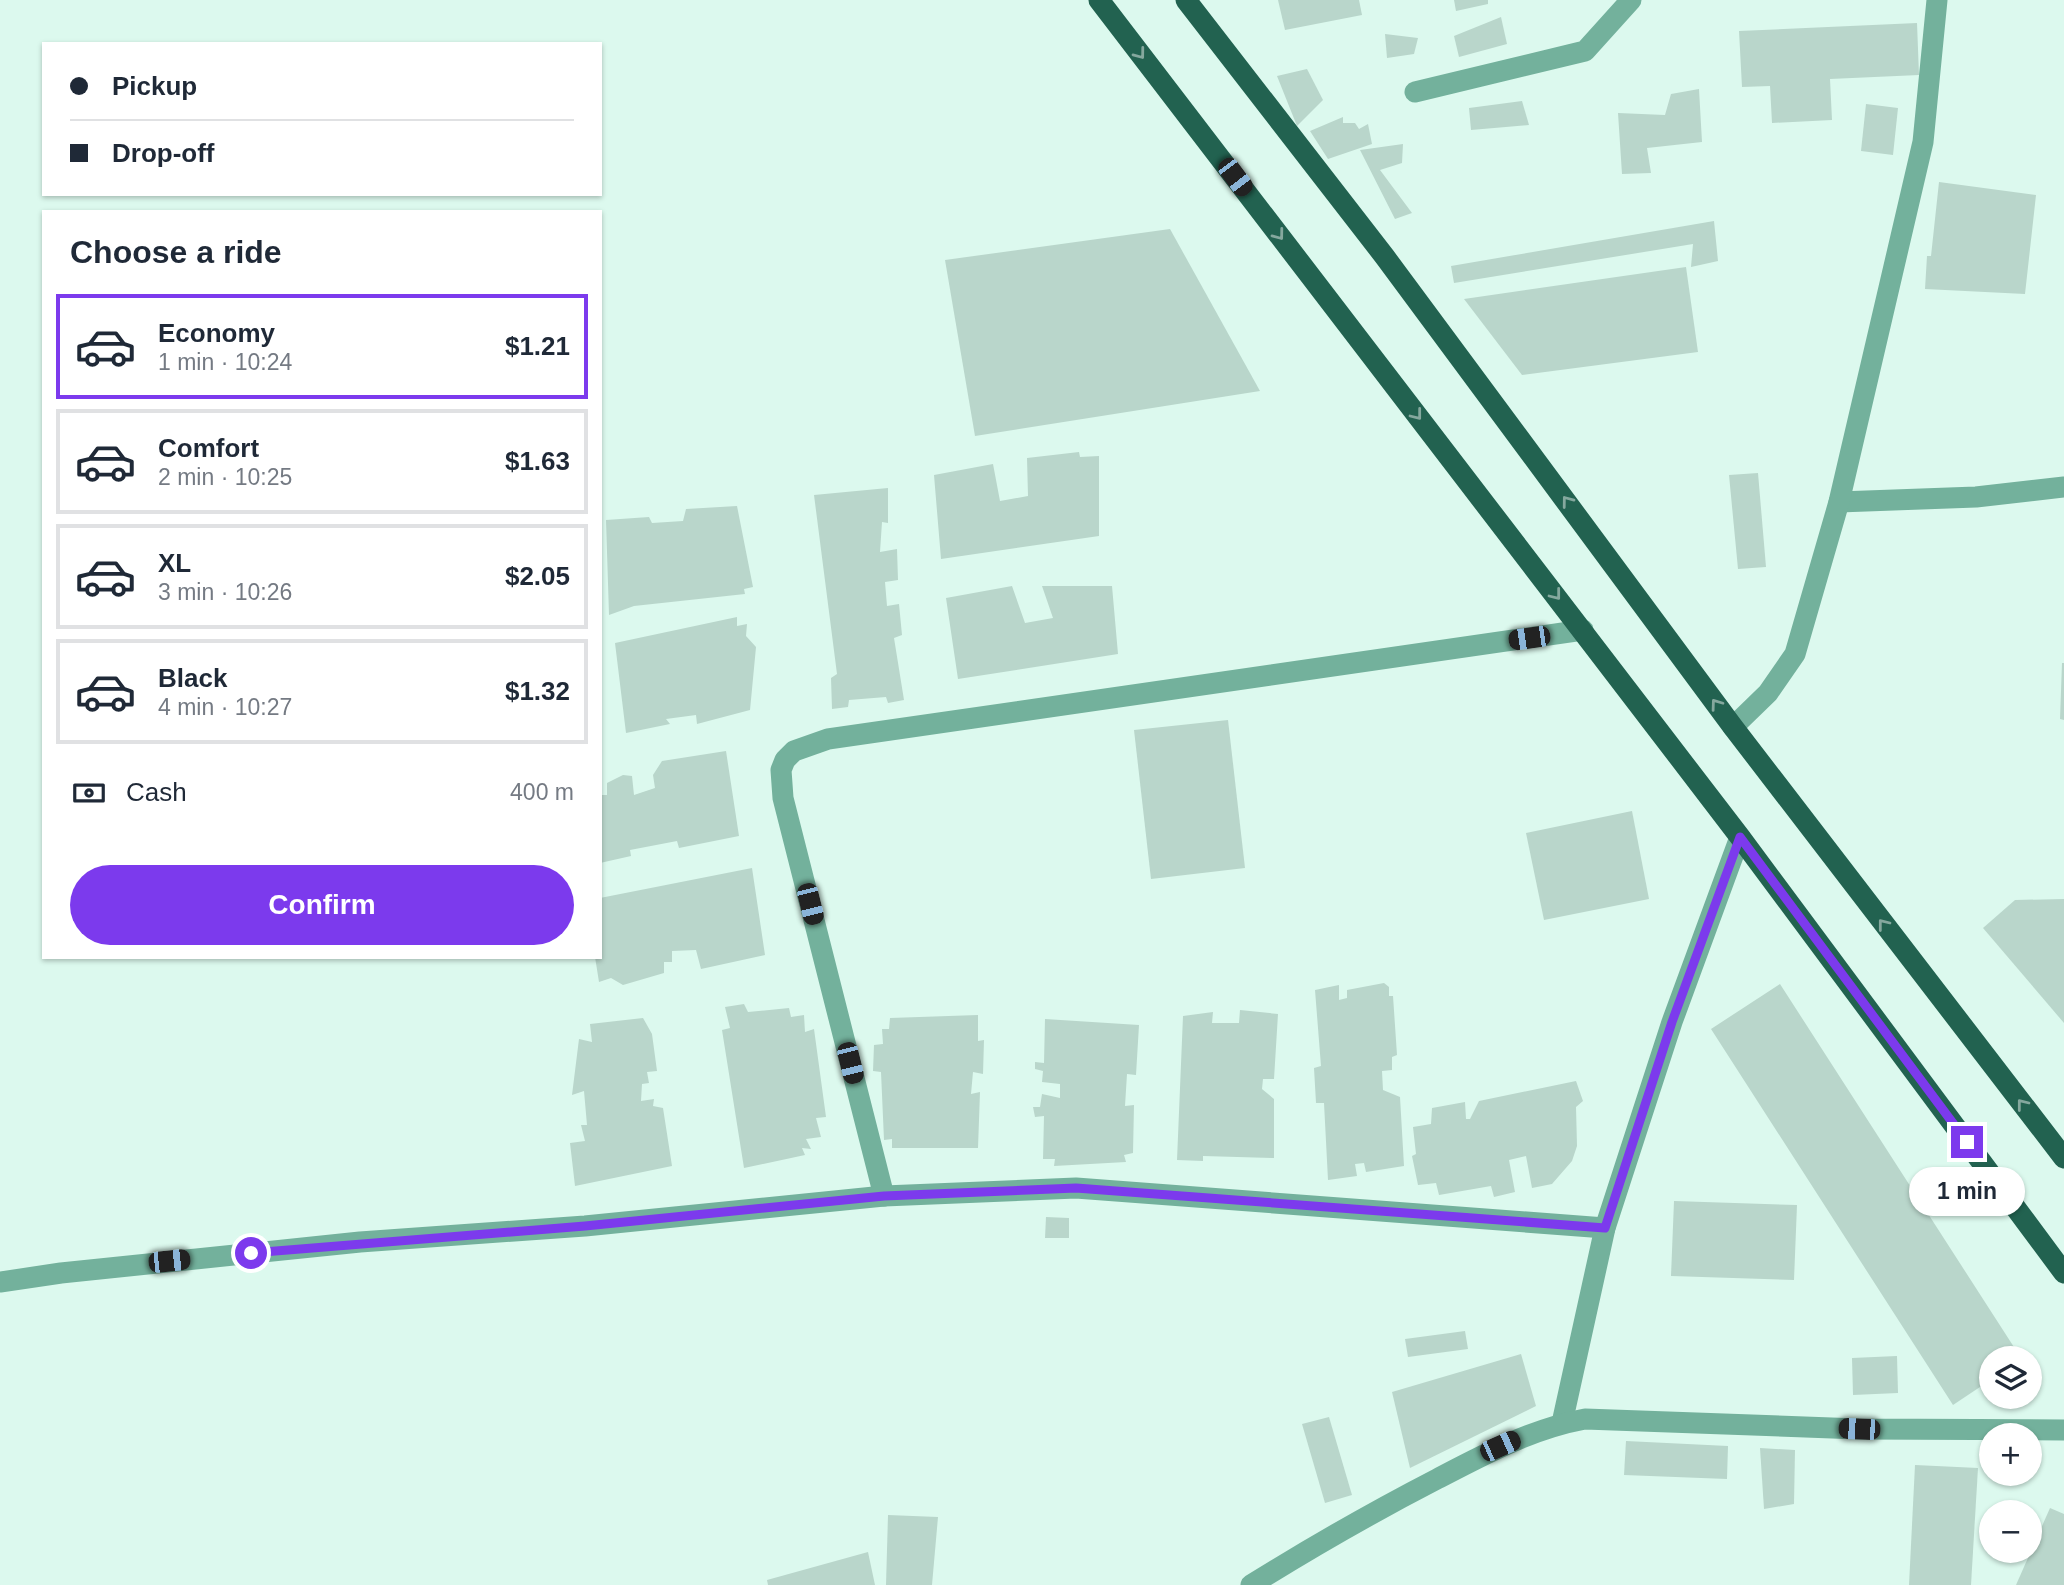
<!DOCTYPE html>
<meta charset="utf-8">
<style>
body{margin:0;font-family:Arial,sans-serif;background:#f2f2f3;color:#1f2937;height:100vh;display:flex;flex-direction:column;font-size:26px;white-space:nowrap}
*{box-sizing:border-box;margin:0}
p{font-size:23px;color:#747a83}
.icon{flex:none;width:38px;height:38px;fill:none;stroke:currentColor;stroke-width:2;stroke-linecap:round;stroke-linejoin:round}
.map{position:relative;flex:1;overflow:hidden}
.panel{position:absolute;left:42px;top:210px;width:560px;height:749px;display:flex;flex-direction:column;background:#fff;border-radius:0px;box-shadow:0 2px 5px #0004}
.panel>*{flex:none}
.guide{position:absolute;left:42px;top:42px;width:560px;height:154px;border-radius:0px;box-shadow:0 2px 5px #0004;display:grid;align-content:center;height:154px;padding:0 28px;background:#fff}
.fabs{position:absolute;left:1979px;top:1346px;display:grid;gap:14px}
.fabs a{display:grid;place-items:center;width:63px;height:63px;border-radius:50%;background:#fff;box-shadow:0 2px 5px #0004;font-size:35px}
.end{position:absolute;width:32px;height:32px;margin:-16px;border:9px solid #7c3aed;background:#fff;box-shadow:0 0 0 4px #fff}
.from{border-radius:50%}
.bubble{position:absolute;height:49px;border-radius:24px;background:#fff;box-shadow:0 2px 5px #0004;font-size:23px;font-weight:700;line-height:49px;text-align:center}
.car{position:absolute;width:21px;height:42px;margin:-21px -10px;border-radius:9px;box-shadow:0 0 5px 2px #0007;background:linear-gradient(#222 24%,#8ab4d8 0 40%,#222 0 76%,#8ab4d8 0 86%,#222 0)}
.guide b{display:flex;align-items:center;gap:24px;height:66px;font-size:26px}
.guide b+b{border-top:2px solid #e0e1e3}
.guide i{width:18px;height:18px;background:#1f2937}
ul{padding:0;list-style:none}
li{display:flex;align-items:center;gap:21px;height:105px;margin:0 14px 10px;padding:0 14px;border:4px solid #e0e1e3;border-radius:0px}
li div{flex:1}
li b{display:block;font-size:26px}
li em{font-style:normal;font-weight:700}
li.active{border-color:#7c3aed}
li>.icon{width:63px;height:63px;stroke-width:1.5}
h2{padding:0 28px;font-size:32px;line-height:84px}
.pay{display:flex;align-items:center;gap:18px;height:77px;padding:0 28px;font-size:26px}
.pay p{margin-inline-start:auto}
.button{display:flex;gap:14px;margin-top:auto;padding:14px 28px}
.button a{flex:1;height:80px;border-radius:42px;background:#7c3aed;color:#fff;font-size:28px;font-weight:700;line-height:80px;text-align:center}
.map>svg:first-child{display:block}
.building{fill:#b9d6cb}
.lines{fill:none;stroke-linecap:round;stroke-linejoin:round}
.minor{stroke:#73b19c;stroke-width:21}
.trunk{stroke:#226250;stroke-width:21}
.oneway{stroke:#85a89e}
.route{stroke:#7c3aed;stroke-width:9}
</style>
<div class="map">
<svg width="2064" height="1585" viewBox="0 0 2064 1585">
<rect width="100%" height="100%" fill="#dcf9ee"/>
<g class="building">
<polygon points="1278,0 1359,0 1362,15 1285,30"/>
<polygon points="1454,0 1488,0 1488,4 1456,11"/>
<polygon points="1501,17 1507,44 1459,57 1454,36"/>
<polygon points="1917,23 1919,75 1830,79 1832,120 1772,123 1770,86 1742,87 1739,31"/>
<polygon points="1385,34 1418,38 1414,54 1387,58"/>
<polygon points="1307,69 1323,100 1297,126 1277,76"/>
<polygon points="1699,89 1702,142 1647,148 1651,173 1622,174 1618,113 1665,115 1671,94"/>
<polygon points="1522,101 1529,125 1471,130 1469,108"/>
<polygon points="1866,104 1898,108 1893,155 1861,151"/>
<polygon points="1343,117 1343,123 1355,123 1359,129 1368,124 1372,144 1328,159 1310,131"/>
<polygon points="1403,144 1402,163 1380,170 1412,213 1395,219 1360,150"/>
<polygon points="1939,182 2036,195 2025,294 1925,289 1927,256 1931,256"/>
<polygon points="1714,221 1718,261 1691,267 1693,244 1454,283 1451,266"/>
<polygon points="1170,229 1260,391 975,436 945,260"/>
<polygon points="1686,267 1698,352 1522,375 1464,299"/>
<polygon points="1079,452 1080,457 1099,456 1099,536 941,559 934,475 993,464 1000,501 1028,496 1027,458"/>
<polygon points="1758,473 1766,567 1738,569 1729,475"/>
<polygon points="888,488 888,523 882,522 880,552 897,549 898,580 885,582 887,606 899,604 902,635 894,638 904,700 888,703 886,697 849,700 848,707 832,709 831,678 837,674 814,495"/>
<polygon points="737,506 753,587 744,589 745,594 634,606 609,615 606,520 649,517 652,523 683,521 686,509"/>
<polygon points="1012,586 1025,623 1053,618 1042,586 1112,586 1118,654 958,679 946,598"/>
<polygon points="737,617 737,626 747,624 746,636 756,647 750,710 697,724 696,715 666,719 670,724 626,733 615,643"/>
<polygon points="2062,663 2064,663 2064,720 2060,719"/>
<polygon points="1228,720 1245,868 1151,879 1134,730"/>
<polygon points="726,751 739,836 679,848 677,841 630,850 631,856 600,863 600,795 607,795 607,783 623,775 632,776 634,795 655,788 653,775 662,761"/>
<polygon points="1632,811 1649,899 1544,920 1526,833"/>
<polygon points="752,868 765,955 701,969 696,950 672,951 672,962 664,962 664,973 623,985 611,978 599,982 595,957 600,957 600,898"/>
<polygon points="2064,899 2064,1023 1983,928 2015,900"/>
<polygon points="1384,983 1389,987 1389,996 1393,996 1397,1055 1392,1057 1392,1070 1382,1071 1383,1090 1400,1097 1404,1166 1366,1172 1364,1163 1355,1164 1357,1176 1328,1180 1324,1103 1316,1103 1314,1068 1321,1066 1315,990 1339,985 1339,1000 1347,998 1347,990"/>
<polygon points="1780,984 2021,1358 1992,1358 1992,1379 1953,1405 1711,1029"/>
<polygon points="744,1004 748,1012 789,1008 791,1017 804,1015 805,1032 814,1029 826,1117 816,1118 821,1137 806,1139 811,1149 802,1148 805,1155 744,1168 722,1030 730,1028 725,1007"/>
<polygon points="1240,1010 1278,1014 1274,1079 1263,1079 1262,1089 1274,1099 1274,1158 1203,1156 1203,1161 1177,1160 1183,1016 1213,1012 1212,1023 1239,1023"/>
<polygon points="978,1015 978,1041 984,1040 983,1074 973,1072 971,1094 980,1092 978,1148 892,1148 892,1139 884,1140 881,1072 873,1071 874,1045 883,1044 882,1029 889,1029 890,1018"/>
<polygon points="643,1018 652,1034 657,1071 647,1072 649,1083 642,1084 641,1101 654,1099 653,1106 663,1108 672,1166 575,1186 570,1143 585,1141 581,1125 587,1125 584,1091 572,1095 579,1039 592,1042 590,1024"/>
<polygon points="1045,1019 1139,1025 1136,1075 1127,1074 1125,1106 1134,1105 1133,1153 1124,1155 1126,1162 1054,1166 1055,1159 1043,1159 1044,1116 1035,1117 1033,1107 1040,1107 1042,1094 1060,1098 1060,1084 1042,1082 1043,1071 1035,1069 1035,1062 1044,1063"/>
<polygon points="1576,1081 1583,1101 1576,1107 1577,1146 1572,1161 1552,1184 1532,1188 1526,1156 1509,1160 1515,1192 1494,1197 1491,1186 1439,1195 1436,1183 1418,1185 1412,1156 1416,1154 1413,1127 1431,1124 1432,1108 1465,1102 1466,1119 1470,1119 1479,1101"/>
<polygon points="1674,1201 1797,1205 1794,1280 1671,1276"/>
<polygon points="1046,1217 1069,1218 1069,1238 1045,1238"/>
<polygon points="1465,1331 1468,1349 1408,1357 1405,1339"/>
<polygon points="1521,1354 1536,1406 1410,1468 1392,1392"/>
<polygon points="1897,1356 1898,1393 1853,1395 1852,1358"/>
<polygon points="1329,1417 1352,1495 1325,1503 1302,1424"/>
<polygon points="1626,1441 1728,1446 1727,1479 1624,1475"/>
<polygon points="1760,1448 1795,1450 1794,1504 1764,1509"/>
<polygon points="1915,1465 1978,1468 1971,1585 1909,1585"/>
<polygon points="2050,1508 2064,1514 2064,1585 2016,1585"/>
<polygon points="888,1515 938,1517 932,1585 886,1585"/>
<polygon points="868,1552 875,1585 768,1585 767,1580"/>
</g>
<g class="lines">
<g class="minor">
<polyline points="1415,92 1585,51 1631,0"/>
<polyline points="1839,502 1976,497 2064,487"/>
<polyline points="1733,727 1768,693 1795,654 1839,502 1923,142 1937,0"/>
<polyline points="884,1196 783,798 781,770 785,760 794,751 828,739 1583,630"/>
<polyline points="0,1282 61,1273 360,1242 585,1226 884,1196 1076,1188 1605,1228"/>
<polyline points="1562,1423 1605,1228 1672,1022 1740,837"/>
<path d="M1251,1585C1312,1547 1373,1512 1437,1479C1485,1454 1531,1429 1585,1419L1859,1429L2064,1430"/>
</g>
<g class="trunk">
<polyline points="1099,0 1740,837 2064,1273"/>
<polyline points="1186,0 1385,257 1733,727 2064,1158"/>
</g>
</g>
<defs><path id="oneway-chevron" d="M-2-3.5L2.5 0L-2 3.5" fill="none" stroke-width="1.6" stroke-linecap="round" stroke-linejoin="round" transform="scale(1.75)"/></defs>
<g class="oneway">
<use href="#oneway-chevron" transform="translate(1140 54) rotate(53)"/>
<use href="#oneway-chevron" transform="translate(1279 235) rotate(53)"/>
<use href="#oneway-chevron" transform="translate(1417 415) rotate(52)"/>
<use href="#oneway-chevron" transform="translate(1567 501) rotate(-127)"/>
<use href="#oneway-chevron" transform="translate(1556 595) rotate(52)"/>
<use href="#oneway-chevron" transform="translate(1716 704) rotate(-126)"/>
<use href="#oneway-chevron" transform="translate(1883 924) rotate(-128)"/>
<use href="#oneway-chevron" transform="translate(2022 1104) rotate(-128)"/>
</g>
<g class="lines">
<polyline class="route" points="251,1253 585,1226 884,1196 1076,1188 1605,1228 1672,1022 1740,837 1967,1142"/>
</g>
</svg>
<div class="fabs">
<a><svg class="icon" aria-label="layers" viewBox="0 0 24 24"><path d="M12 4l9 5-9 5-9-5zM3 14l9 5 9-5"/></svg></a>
<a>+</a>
<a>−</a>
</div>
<i class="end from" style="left:251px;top:1253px"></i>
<i class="end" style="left:1967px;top:1142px"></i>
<div class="bubble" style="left:1909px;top:1167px;width:116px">1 min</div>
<i class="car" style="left:1235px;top:177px;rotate:143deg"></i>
<i class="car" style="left:1529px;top:638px;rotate:262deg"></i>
<i class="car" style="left:810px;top:904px;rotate:166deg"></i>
<i class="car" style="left:850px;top:1063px;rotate:166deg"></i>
<i class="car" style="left:169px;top:1261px;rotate:84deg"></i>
<i class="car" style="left:1859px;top:1429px;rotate:272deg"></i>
<i class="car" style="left:1500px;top:1446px;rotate:66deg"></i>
<div class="guide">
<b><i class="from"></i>Pickup</b>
<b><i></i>Drop-off</b>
</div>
<section class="panel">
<h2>Choose a ride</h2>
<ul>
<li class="active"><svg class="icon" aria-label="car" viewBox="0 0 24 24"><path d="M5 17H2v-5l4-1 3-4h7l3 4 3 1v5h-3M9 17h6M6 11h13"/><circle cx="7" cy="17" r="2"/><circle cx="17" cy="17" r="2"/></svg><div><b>Economy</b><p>1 min · 10:24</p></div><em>$1.21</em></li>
<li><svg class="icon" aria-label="car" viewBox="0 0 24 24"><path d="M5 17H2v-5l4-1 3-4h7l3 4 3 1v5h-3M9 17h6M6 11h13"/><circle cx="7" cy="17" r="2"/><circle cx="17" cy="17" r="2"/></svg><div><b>Comfort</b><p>2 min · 10:25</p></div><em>$1.63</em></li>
<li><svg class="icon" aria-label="car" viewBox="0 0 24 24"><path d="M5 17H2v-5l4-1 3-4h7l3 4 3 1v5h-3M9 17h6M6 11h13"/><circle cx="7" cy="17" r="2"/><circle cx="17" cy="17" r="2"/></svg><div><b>XL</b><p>3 min · 10:26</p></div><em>$2.05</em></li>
<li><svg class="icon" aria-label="car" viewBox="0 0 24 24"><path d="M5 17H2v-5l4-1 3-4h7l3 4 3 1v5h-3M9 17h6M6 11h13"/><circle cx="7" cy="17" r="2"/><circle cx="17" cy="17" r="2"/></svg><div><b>Black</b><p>4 min · 10:27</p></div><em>$1.32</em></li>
</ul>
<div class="pay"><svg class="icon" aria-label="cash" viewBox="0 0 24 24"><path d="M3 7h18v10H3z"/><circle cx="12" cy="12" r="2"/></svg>Cash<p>400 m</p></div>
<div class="button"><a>Confirm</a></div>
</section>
</div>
